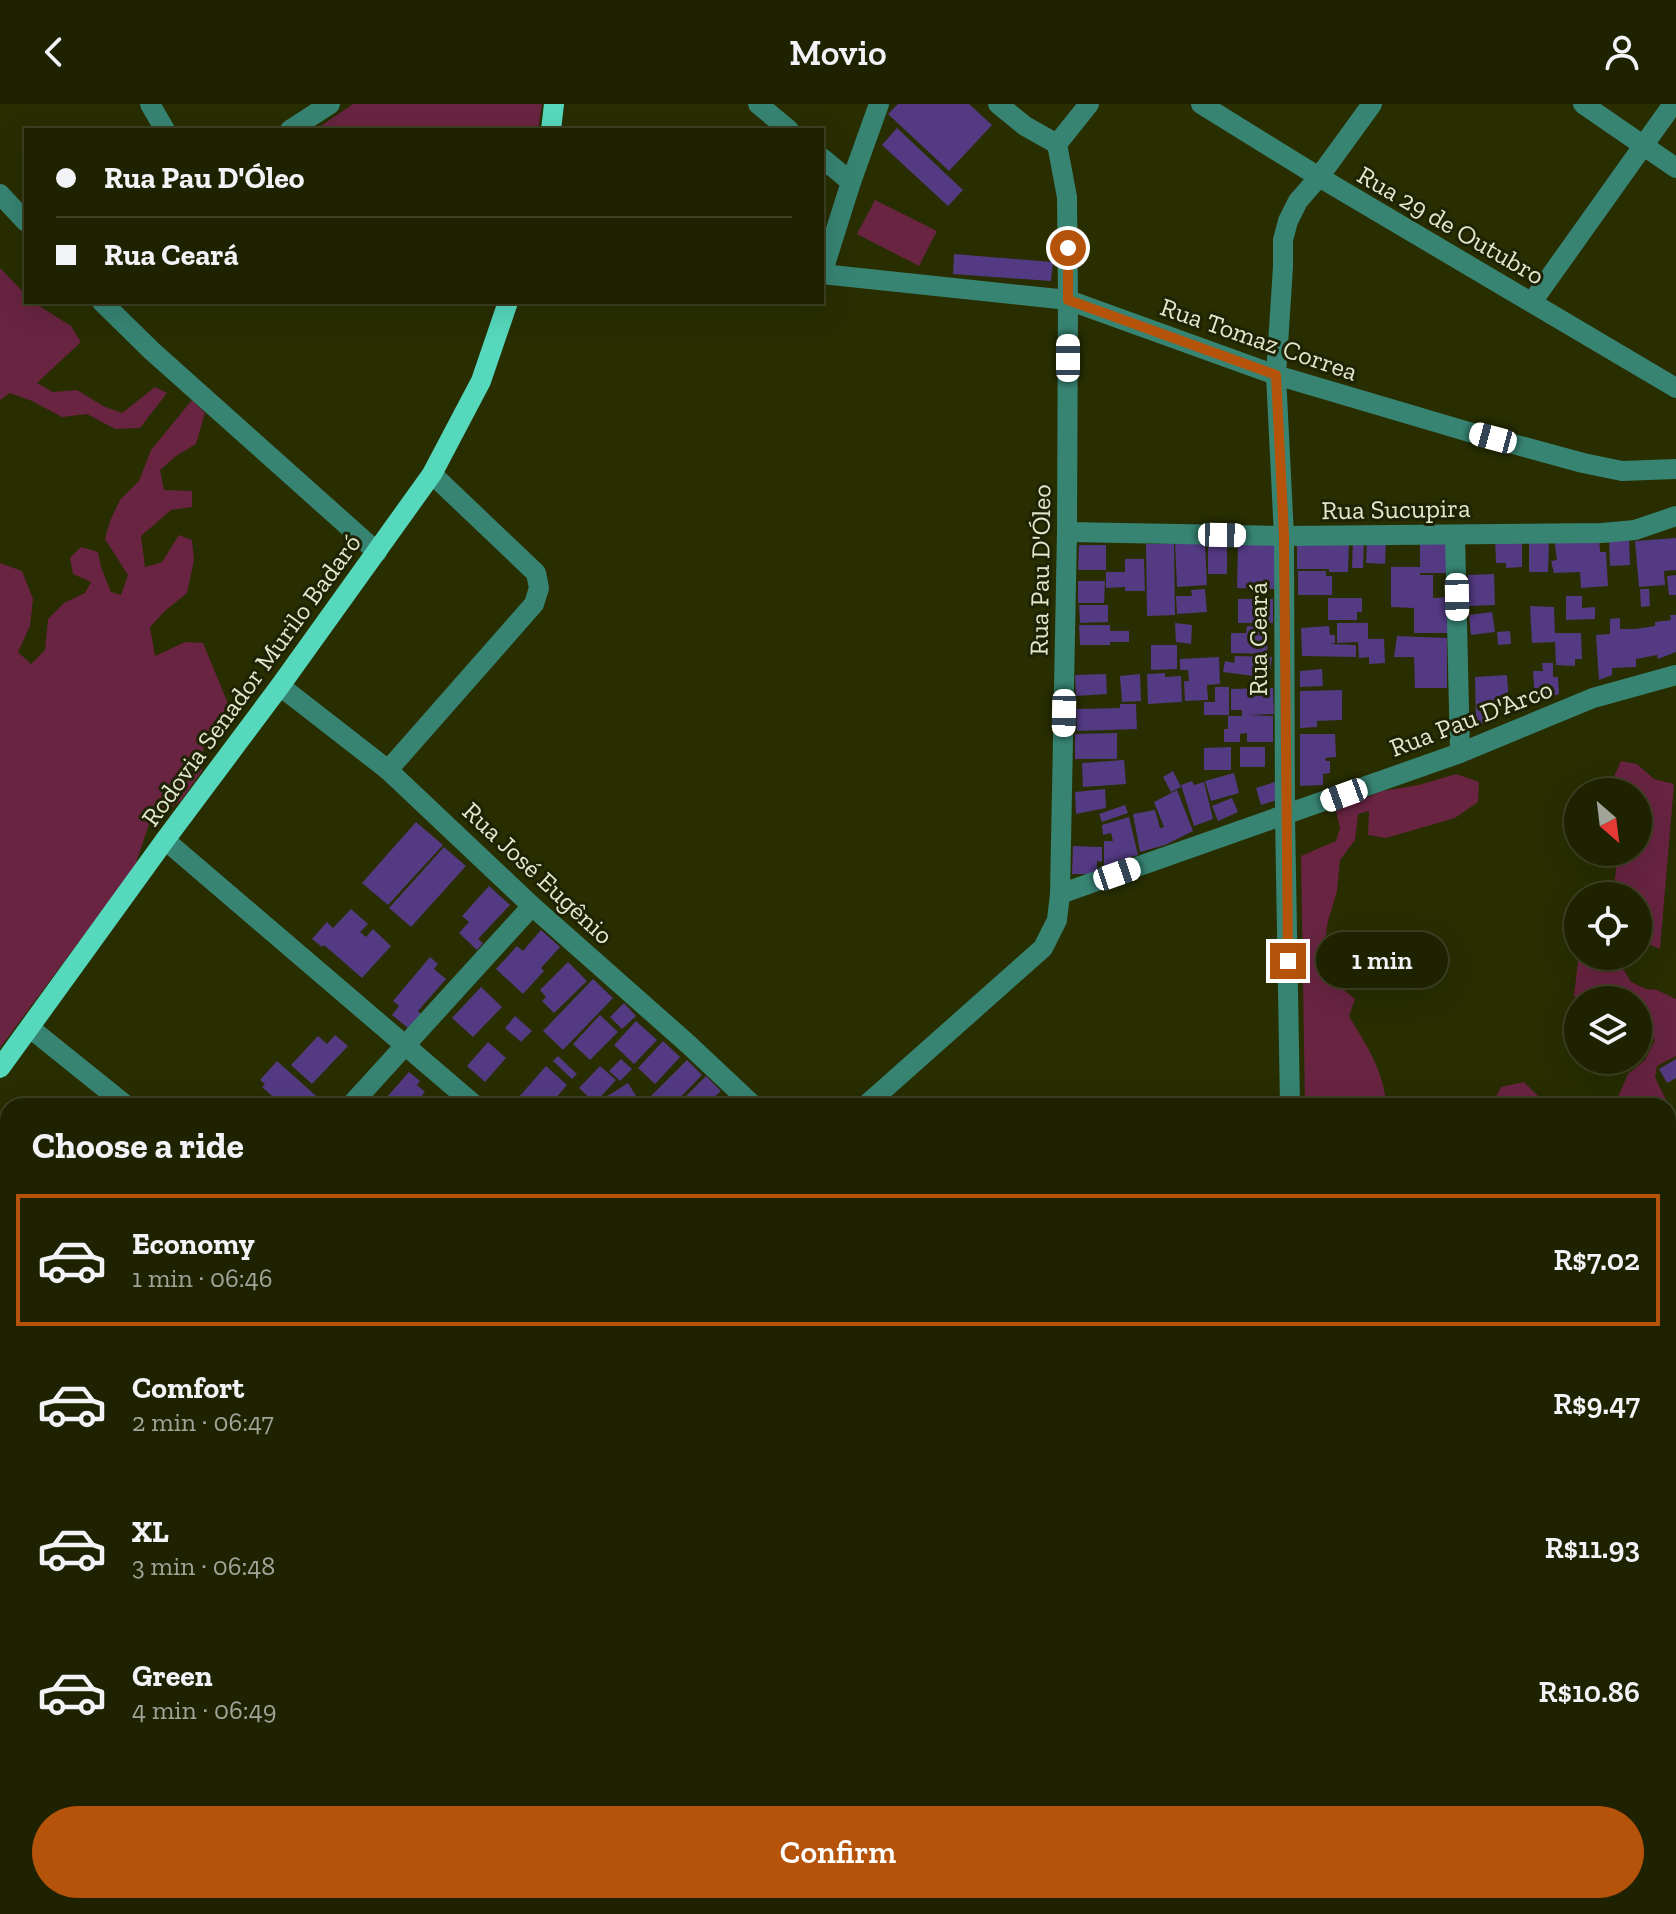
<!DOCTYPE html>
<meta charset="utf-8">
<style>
body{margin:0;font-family:"Zilla Slab",serif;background:#2b2f0f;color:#f1f3f6;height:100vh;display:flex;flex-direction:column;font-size:30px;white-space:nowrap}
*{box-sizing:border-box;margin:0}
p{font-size:26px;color:#a1a499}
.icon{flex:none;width:44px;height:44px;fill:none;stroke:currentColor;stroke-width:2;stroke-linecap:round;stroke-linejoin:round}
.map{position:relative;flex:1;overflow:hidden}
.panel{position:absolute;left:0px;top:994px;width:1676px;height:816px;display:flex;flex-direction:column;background:#1e2200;border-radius:24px 24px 0 0;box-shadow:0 8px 32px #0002,0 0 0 2px #3c3f22}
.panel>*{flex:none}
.hud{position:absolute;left:24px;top:24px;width:800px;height:176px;border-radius:0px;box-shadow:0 8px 32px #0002,0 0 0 2px #3c3f22;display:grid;align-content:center;height:176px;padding:0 32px;background:#1e2200}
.needle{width:52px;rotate:152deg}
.buttons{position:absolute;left:1564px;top:674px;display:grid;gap:16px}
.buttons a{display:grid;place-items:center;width:88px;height:88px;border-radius:50%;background:#1e2200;box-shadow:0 8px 32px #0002,0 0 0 2px #3c3f22;font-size:40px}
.end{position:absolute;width:36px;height:36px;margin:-18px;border:10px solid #b45309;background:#fff;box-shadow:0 0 0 4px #fff}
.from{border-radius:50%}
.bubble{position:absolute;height:56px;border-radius:28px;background:#1e2200;box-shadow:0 8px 32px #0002,0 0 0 2px #3c3f22;font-size:26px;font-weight:600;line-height:56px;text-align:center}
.car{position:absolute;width:24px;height:48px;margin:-24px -12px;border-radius:10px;box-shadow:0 0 6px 2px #0007;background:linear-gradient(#fff 24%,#345 0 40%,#fff 0 76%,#345 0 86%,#fff 0)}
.hud b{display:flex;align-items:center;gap:28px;height:76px;font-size:30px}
.hud b+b{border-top:2px solid #3c3f22}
.hud i{width:20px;height:20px;background:#f1f3f6}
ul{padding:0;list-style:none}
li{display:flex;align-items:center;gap:24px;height:132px;margin:0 16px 12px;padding:0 16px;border:4px solid transparent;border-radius:0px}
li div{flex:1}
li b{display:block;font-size:30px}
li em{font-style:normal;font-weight:600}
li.on{border-color:#b45309}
li>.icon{width:72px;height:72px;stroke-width:1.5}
h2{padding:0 32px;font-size:36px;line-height:96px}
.cta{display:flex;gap:16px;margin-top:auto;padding:16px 32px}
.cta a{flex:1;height:92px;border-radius:48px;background:#b45309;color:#fff;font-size:32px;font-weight:600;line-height:92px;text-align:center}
header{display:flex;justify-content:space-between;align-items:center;height:104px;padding:0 32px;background:#1e2200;font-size:36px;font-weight:600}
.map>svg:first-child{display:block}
.green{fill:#682441}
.building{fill:#533a83}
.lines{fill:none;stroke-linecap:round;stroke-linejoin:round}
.minor{stroke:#378473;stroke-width:20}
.major{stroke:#56d8bd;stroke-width:20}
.route{stroke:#b45309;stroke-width:10}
.labels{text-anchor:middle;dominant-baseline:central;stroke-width:6;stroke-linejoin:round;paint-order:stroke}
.street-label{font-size:26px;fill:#e2e7cf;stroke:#1f2303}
</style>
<header><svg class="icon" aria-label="back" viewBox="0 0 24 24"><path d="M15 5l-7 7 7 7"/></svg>Movio<svg class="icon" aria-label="person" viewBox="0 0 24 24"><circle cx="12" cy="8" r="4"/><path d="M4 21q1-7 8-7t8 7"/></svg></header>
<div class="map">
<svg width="1676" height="1810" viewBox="0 0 1676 1810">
<rect width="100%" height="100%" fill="#282e00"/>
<g class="green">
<polygon points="353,0 542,0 538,26 315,26"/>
<polygon points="875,96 937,127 919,162 857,130"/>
<polygon points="0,164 26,191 26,198 33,198 71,222 81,238 37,279 53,288 77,286 103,302 122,309 155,283 167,289 140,324 115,325 87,310 62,313 32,297 10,289 0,296"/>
<polygon points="192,296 205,309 196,340 176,352 160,366 164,386 192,387 192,403 171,406 141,432 145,463 162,458 179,431 192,436 194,456 187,489 166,506 150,523 155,552 185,538 203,539 229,602 204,634 202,667 181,697 150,717 135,762 0,944 0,459 22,467 33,495 30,522 18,548 31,560 45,546 48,515 64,499 85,489 91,478 73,470 70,454 81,443 98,448 101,463 111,488 121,491 128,471 105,435 110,417 120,396 139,377 151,346"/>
<polygon points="1621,657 1637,660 1654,675 1674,680 1660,845 1638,836 1638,792 1613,792 1618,748 1638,748 1638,688 1623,688 1613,675"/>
<path d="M1456,670L1479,678L1478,698L1455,714L1386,734L1368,731L1369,707L1358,710L1355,736L1340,756L1337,787L1328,817L1322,855L1335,879L1355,895L1349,912C1366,941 1385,968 1386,1002H1305L1301,752L1336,737L1340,724L1336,707L1382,687L1419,681Z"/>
<polygon points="1599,852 1624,866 1631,878 1646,885 1657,886 1676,895 1676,952 1657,962 1655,973 1676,1017 1676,1335 1668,1337 1668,1002 1617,1002 1616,998 1628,970 1645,956 1655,936 1638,916 1638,896 1580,896 1574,892 1578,857"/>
<polygon points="1524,978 1540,994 1537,1002 1491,1002 1501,983"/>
<polygon points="1668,1547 1676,1556 1676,1707 1668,1710"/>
</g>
<g class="building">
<polygon points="898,0 969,0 992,21 949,67 888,10"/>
<polygon points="897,24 963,86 948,102 882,41"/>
<polygon points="954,150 1053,158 1051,177 953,170"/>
<polygon points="1599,432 1600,448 1606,448 1608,482 1581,484 1580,468 1554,469 1551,457 1557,456 1554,435"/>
<polygon points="1448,434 1449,469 1420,469 1420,471 1433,471 1433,494 1450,493 1451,529 1414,529 1414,504 1391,503 1391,463 1420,463 1420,435"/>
<polygon points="1495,434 1522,439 1522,463 1506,464 1506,459 1496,459"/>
<polygon points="1629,434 1630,461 1610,462 1609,435"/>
<polygon points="1676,434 1676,466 1664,467 1665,481 1639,483 1635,437"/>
<polygon points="1367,435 1386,436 1385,460 1366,459"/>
<polygon points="1297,436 1349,437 1348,468 1329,468 1329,465 1297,465"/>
<polygon points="1353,437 1364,438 1363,464 1352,464"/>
<polygon points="1529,437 1549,437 1548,468 1529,468"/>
<polygon points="1205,438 1207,481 1177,483 1175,440"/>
<rect x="1208" y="438" width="19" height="32"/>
<polygon points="1238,439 1276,440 1275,485 1237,484"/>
<polygon points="1146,440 1174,440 1175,511 1147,512"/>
<polygon points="1079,441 1106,441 1106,466 1078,466"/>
<polygon points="1125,455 1144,455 1145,487 1125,487 1125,483 1106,484 1106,468 1125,468"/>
<polygon points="1298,467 1326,467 1326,472 1332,472 1332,491 1298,491"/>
<polygon points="1494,470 1495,501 1469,502 1468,471"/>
<polygon points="1676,471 1676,491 1669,491 1667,472"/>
<polygon points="1078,477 1105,477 1104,499 1078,499"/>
<polygon points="1205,485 1207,508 1177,510 1176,492 1192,492 1191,486"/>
<polygon points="1640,485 1649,485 1650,502 1641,503"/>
<polygon points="1566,492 1582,492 1582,504 1595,503 1595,515 1566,516"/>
<polygon points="1328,494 1362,494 1362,508 1357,508 1357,516 1328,516"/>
<rect x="1238" y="495" width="35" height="24"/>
<polygon points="1079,501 1108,501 1108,518 1080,519"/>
<polygon points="1530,502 1554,503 1555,529 1581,529 1582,555 1575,555 1575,562 1556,561 1555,538 1532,539"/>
<polygon points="1492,508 1495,528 1471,531 1469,511"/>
<polygon points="1670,511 1676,511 1676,548 1658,555 1657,551 1636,555 1636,563 1612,564 1612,571 1599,576 1596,531 1610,530 1610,515 1620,514 1620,525 1635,525 1655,522 1655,518 1671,516"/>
<polygon points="1175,519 1192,521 1191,540 1176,538"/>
<polygon points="1337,519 1368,519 1368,535 1384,535 1385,559 1369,560 1369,553 1359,554 1358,538 1337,539"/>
<polygon points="1079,521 1110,521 1110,527 1129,527 1129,538 1110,538 1110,541 1080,541"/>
<polygon points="1247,522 1268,523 1267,550 1231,549 1231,529 1246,529"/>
<polygon points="1329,522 1330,531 1335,531 1335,539 1330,540 1356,541 1356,553 1302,552 1301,524"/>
<polygon points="1510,527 1511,540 1498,541 1497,528"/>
<polygon points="1397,532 1447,534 1447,584 1415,584 1414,553 1394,553"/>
<polygon points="1151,541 1177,541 1177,565 1151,566"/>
<polygon points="1235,552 1272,553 1269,574 1223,568 1225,557 1234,559"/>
<polygon points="1219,553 1220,580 1207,581 1208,596 1185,597 1184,577 1189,577 1188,566 1180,566 1180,555"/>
<polygon points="1542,559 1553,559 1553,573 1558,573 1559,590 1535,598 1533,567 1543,567"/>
<polygon points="1322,565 1323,582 1300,583 1300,567"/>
<polygon points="1165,569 1165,573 1181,572 1182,598 1148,600 1147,570"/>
<polygon points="1106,570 1107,590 1076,592 1075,571"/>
<polygon points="1140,570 1141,597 1122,598 1120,572"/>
<polygon points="1507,571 1509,601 1488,602 1487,618 1476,622 1475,573"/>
<polygon points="1215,583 1229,583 1229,611 1204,611 1204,598 1215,598"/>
<polygon points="1273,584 1274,610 1248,611 1273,612 1273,638 1247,638 1247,629 1240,630 1240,638 1224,638 1224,625 1228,625 1228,612 1242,612 1242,606 1231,606 1231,585"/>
<polygon points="1342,586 1342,616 1317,617 1317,623 1300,624 1300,587"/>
<polygon points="1120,600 1136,600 1137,625 1077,627 1076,605 1120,604"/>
<polygon points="1117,629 1117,655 1075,655 1075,630"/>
<polygon points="1300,630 1335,630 1336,653 1325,654 1326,657 1330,657 1330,669 1323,670 1323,681 1300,682"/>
<polygon points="1231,643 1231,666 1204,666 1204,644"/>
<rect x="1240" y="643" width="25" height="20"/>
<polygon points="1124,656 1126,680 1083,683 1082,659"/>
<polygon points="1173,667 1181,683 1171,688 1163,673"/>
<polygon points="1234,669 1239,689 1211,697 1205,677"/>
<polygon points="1192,677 1194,681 1204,678 1213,715 1194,722 1181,681"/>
<polygon points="1278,677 1280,695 1261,701 1256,684"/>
<polygon points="1105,685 1106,704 1076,710 1075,688"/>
<polygon points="1177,686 1193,727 1165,741 1140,748 1133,710 1155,706 1160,724 1164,723 1154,698"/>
<polygon points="1232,694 1238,708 1218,717 1212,702"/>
<polygon points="1125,701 1128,709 1102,718 1099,710"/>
<polygon points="1129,713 1138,751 1120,756 1120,763 1104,766 1104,737 1113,737 1111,729 1103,731 1102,721"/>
<polygon points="416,718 443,741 388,801 362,779"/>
<polygon points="1073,742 1102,743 1102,758 1097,757 1097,770 1072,770"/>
<polygon points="444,743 466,762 411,823 389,804"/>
<polygon points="489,782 510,801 478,835 483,839 477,846 459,829 469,818 462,812"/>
<polygon points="351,805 368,820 360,828 366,833 373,825 391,842 362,874 324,841 322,843 312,835 327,818 333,824"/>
<polygon points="541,826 560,843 541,864 544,867 523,890 496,865 517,842 523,847"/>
<polygon points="430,853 438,860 434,865 446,875 418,907 421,910 408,924 392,911 399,902 393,897"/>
<polygon points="568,858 587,877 554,909 542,897 546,893 540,886"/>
<polygon points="593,875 613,894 563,946 543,927"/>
<polygon points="481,883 502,903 473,933 452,914"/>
<polygon points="624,899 636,912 622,925 610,913"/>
<polygon points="600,911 618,928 590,956 573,940"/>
<polygon points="515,912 532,927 521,938 505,924"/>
<polygon points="636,917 657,936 634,960 614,941"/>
<polygon points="335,931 348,942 312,980 291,961 318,932 327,940"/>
<polygon points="663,937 680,953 655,980 638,964"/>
<polygon points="488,938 506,954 485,978 467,962"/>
<polygon points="558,952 577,970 572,975 553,957"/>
<polygon points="621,955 632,965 620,977 609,967"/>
<polygon points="1676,955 1676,974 1667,979 1659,965"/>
<polygon points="687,956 702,971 672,1002 661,1002 651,992"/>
<polygon points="277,957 324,999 321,1002 283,1002 262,983 265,980 260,976"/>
<polygon points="546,962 567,981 549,1002 511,1002"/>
<polygon points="600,962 616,976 595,999 579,984"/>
<polygon points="409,968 420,977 417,981 425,988 422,991 428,996 422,1002 379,1002"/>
<polygon points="706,972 721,987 710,997 715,1002 684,1002 680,998"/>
<polygon points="628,979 641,1000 638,1002 605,1002 601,996"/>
<polygon points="1676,1371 1676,1427 1669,1410 1668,1410 1668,1373"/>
</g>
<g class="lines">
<g class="minor">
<polyline points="150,0 165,26"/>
<polyline points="758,0 789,26"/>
<polyline points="998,0 1025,22 1057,40"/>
<polyline points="1201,0 1319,73 1676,284"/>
<polyline points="1583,0 1676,64"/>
<polyline points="290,26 330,0"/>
<polyline points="1057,40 1089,0"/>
<polyline points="822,54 851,78"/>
<polyline points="0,90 26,118"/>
<polyline points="822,170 1068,196 1276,271 1469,328 1583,359 1622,367 1676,365"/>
<polyline points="822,170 851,78 879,0"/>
<polyline points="102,198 152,247 377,448"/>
<polyline points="1532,198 1673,0"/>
<polyline points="1067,428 1284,432 1602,429 1635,426 1676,412"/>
<polyline points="1455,431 1460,649"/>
<polyline points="280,582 388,666 532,802 688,940 754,1002"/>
<polyline points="388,666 534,500 539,484 536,469 432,370"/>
<polyline points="165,736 476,1002"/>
<polyline points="1060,790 1460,649 1593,594 1676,571"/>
<polyline points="30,924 127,1002"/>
<polyline points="350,1002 532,802"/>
<polyline points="865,1002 1043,844 1057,816 1060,790 1067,428 1068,196 1067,93 1057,40"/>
<polyline points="1290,1002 1285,712 1284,432 1276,271 1283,163 1283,136 1288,117 1298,97 1319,73 1372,0"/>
<polyline points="1668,1351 1676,1348"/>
<polyline points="0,1401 8,1409"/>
<polyline points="1668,1453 1676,1450"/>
<polyline points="1668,1470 1676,1467"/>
<polyline points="0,1484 8,1426"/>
<polyline points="0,1622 8,1622"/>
<polyline points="1034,1802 1049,1810"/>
<polyline points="76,1810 76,1802"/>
<polyline points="233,1810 234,1802"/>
<polyline points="429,1810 430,1802"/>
<polyline points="625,1810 627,1802"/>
<polyline points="874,1810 878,1802"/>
<polyline points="1255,1810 1258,1802"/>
</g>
<g class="major">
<polyline points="551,26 554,0"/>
<polyline points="0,964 165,736 280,582 432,370 481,277 508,198"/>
</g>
</g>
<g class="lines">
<polyline class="route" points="1068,144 1068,196 1276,271 1284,432 1288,857"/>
</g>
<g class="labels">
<g class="street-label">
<text transform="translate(1451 121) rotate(30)">Rua 29 de Outubro</text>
<text transform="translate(1259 235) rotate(19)">Rua Tomaz Correa</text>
<text transform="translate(1396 405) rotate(-1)">Rua Sucupira</text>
<text transform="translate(1040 466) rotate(-89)">Rua Pau D'Óleo</text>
<text transform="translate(1258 535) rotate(-90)">Rua Ceará</text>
<text transform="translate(251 576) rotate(-54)">Rodovia Senador Murilo Badaró</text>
<text transform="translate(1471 614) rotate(-21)">Rua Pau D'Arco</text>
<text transform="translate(538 769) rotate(43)">Rua José Eugênio</text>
</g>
</g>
</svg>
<div class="buttons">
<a><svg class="needle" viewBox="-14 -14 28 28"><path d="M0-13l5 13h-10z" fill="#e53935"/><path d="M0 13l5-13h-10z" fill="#a1a499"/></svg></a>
<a><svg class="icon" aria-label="locate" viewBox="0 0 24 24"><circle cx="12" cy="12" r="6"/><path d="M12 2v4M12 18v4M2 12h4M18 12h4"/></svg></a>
<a><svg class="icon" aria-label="layers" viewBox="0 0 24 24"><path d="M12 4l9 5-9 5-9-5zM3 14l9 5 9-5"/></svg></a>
</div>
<i class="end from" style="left:1068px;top:144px"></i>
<i class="end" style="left:1288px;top:857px"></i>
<div class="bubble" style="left:1316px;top:828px;width:132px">1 min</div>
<i class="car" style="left:1068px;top:254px;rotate:0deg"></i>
<i class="car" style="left:1493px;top:334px;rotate:285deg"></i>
<i class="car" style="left:1222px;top:431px;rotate:91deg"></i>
<i class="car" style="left:1457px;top:493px;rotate:179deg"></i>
<i class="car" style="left:1064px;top:609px;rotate:181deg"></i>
<i class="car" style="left:1344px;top:691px;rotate:250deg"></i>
<i class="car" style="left:1117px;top:770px;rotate:71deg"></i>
<div class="hud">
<b><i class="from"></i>Rua Pau D'Óleo</b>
<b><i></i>Rua Ceará</b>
</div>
<section class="panel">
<h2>Choose a ride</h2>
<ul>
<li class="on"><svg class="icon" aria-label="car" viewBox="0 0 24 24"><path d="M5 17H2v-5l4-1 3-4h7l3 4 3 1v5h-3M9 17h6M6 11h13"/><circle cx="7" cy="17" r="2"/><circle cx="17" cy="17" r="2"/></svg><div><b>Economy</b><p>1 min · 06:46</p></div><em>R$7.02</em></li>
<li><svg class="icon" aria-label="car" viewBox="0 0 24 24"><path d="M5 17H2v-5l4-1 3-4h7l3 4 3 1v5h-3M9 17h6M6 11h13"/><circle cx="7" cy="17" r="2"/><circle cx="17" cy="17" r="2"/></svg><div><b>Comfort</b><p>2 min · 06:47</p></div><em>R$9.47</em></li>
<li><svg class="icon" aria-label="car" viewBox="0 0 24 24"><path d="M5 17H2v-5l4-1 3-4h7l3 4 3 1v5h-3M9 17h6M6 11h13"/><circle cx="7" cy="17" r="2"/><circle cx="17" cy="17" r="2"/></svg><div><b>XL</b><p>3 min · 06:48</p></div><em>R$11.93</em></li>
<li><svg class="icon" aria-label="car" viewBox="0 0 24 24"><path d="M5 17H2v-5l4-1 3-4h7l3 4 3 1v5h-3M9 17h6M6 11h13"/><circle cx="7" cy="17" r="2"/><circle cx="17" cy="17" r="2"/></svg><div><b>Green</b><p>4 min · 06:49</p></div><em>R$10.86</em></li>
</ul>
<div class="cta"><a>Confirm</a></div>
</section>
</div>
